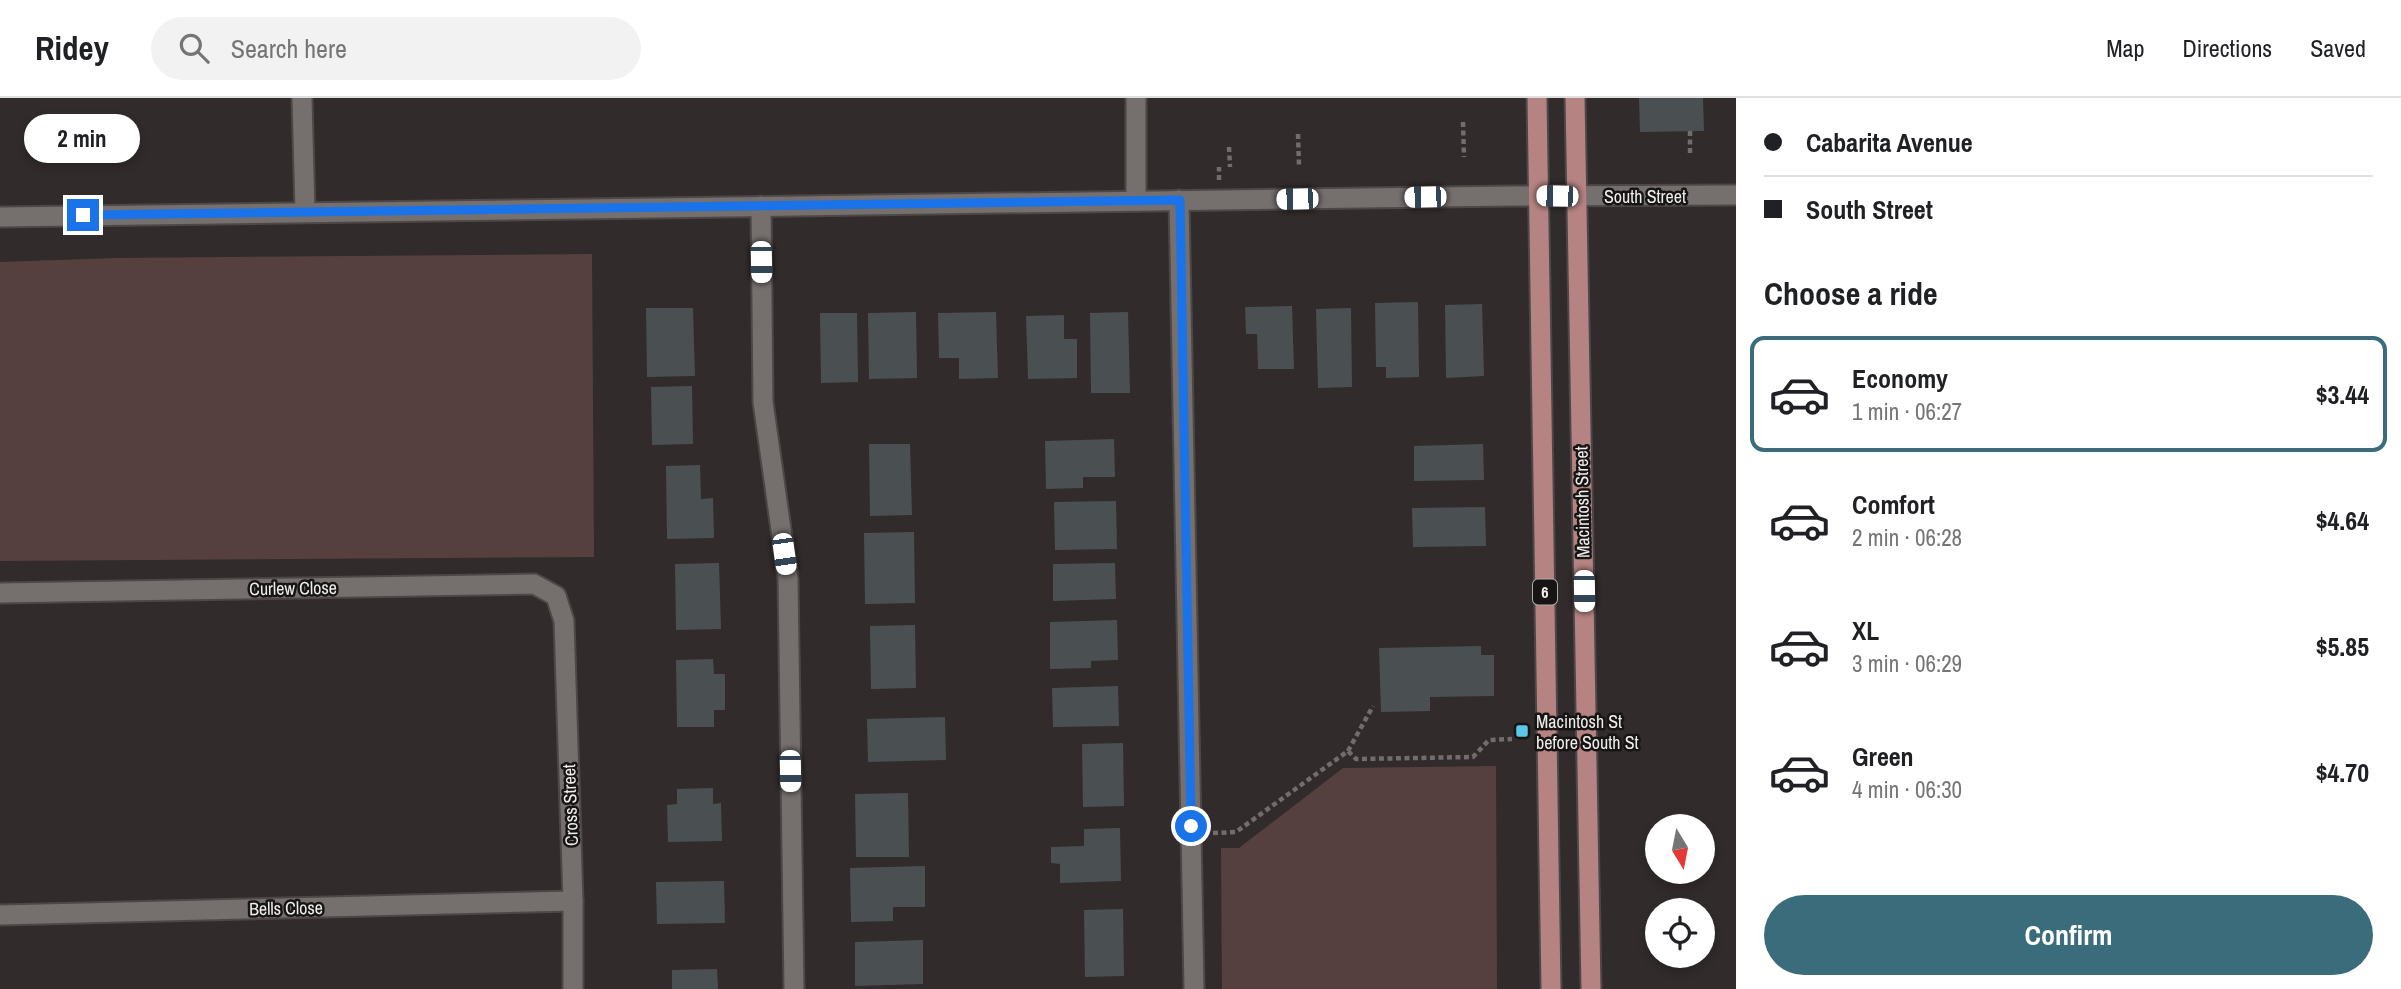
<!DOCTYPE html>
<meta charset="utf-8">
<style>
body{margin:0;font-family:"Archivo Narrow",sans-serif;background:#f2f2f2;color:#202124;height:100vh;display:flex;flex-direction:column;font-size:26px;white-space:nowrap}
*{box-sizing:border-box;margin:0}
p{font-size:23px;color:#757577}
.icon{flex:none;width:38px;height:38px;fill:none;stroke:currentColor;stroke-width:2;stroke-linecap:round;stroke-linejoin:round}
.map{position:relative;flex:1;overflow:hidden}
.side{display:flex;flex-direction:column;background:#fff;width:665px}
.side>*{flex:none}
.hud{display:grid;align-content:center;height:154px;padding:0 28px;background:#fff}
.needle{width:46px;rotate:170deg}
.controls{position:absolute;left:1645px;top:716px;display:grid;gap:14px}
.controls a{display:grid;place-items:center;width:70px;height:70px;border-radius:50%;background:#fff;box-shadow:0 4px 10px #0003;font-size:35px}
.end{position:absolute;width:32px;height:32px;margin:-16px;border:9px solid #1a73e8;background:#fff;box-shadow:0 0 0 4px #fff}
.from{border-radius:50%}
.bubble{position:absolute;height:49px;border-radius:24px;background:#fff;box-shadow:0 4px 10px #0003;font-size:23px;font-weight:700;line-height:49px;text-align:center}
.car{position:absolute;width:21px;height:42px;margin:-21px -10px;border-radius:9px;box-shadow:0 0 5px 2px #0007;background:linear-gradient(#fff 24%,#345 0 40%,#fff 0 76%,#345 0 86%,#fff 0)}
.hud b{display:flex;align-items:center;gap:24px;height:66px;font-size:26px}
.hud b+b{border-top:2px solid #e0e0e0}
.hud i{width:18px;height:18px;background:#202124}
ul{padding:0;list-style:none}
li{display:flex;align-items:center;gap:21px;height:116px;margin:0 14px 10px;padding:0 14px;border:4px solid transparent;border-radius:14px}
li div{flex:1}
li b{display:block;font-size:26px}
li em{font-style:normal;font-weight:700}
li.selected{border-color:#3b6c7c}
li>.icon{width:63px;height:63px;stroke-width:1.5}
h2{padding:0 28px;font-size:32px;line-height:84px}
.button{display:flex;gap:14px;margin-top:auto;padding:14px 28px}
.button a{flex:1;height:80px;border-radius:42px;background:#3b6c7c;color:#fff;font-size:28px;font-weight:700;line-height:80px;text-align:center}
header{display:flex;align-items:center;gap:42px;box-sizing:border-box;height:98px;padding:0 35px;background:#fff;border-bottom:2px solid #e0e0e0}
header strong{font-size:33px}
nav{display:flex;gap:38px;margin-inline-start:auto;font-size:24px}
.search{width:490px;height:63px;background:#f2f2f2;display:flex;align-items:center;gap:18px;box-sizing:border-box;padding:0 24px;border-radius:38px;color:#757577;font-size:26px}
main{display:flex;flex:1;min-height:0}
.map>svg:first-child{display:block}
.green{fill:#55403f}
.building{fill:#4a5052}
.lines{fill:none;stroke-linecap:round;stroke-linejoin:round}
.minor-casing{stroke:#4d4747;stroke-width:23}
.tertiary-casing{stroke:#4d4747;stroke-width:23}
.primary-casing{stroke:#4d4747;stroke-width:23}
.path{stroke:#726d6d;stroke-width:4.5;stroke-dasharray:5 3.5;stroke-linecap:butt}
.minor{stroke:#756f6e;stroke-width:19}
.tertiary{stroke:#756f6e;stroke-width:19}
.primary{stroke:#b58382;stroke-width:19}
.route{stroke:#1a73e8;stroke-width:9}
.poi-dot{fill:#5cc7e7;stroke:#171414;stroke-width:2.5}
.labels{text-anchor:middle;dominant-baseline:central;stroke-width:5;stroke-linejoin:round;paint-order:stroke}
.shield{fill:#171414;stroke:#afabab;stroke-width:2}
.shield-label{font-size:16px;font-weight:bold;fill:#f0ecec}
.street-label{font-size:18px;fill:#f0ecec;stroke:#171414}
.poi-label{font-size:18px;fill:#f0ecec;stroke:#171414;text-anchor:start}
</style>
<header>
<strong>Ridey</strong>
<div class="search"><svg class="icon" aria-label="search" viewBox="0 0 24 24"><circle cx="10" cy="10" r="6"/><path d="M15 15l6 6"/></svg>Search here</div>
<nav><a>Map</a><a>Directions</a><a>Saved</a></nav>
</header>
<main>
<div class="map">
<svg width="1736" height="891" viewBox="0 0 1736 891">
<rect width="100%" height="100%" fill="#312b2b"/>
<g class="green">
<polygon points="592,156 594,459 0,463 0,164 116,160"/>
<polygon points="1496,668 1497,891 1222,891 1221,750 1239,750 1343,670"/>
</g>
<g class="building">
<polygon points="1639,0 1703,0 1704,33 1640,34"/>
<polygon points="1418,204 1419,279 1386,280 1386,269 1376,269 1375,205"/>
<polygon points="1482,206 1484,278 1446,280 1445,207"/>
<polygon points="1292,208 1294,271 1258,271 1257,236 1246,236 1245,209"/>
<polygon points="646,210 693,210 695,278 647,279"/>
<polygon points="1351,210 1352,289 1318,290 1316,211"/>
<polygon points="916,214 917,280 869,281 868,215"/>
<polygon points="996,214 998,280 959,281 959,260 939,260 938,215"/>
<polygon points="1128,214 1130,295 1091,295 1090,215"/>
<polygon points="820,215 857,215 858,284 821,285"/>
<polygon points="1064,217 1064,241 1077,241 1077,280 1028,281 1026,218"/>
<polygon points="692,288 693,346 652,347 651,289"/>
<polygon points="1114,341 1115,379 1083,379 1083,390 1046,391 1045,343"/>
<polygon points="869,346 910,346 912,417 870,418"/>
<polygon points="1483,346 1484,382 1414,383 1414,348"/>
<polygon points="700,367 701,401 713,400 714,440 667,441 666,368"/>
<polygon points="1116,403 1117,451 1055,452 1054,404"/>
<polygon points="1485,409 1486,448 1413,449 1412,410"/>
<polygon points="914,434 915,505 865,506 864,435"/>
<polygon points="719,465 721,531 676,532 675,466"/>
<polygon points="1115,465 1116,501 1053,503 1053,466"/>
<polygon points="1117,522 1118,562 1091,563 1091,570 1050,571 1050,524"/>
<polygon points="915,527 916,590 871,591 870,528"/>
<polygon points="1481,548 1481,557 1494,557 1494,598 1430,599 1430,613 1381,614 1379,550"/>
<polygon points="713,561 714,576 725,576 725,612 714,612 714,629 677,629 676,562"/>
<polygon points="1118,588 1119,628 1053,629 1052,590"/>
<polygon points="945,619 946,662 868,664 867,621"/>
<polygon points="1123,645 1124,708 1083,709 1082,646"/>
<polygon points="713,690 713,706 721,705 722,743 668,744 667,707 677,706 677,691"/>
<polygon points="908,695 909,759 856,759 855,696"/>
<polygon points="1120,730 1121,783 1060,785 1060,766 1051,765 1051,749 1084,748 1084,731"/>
<polygon points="925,768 925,809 893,809 893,823 851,824 850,770"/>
<polygon points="724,783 725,825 657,826 656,784"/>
<polygon points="1123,811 1124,878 1085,879 1084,812"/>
<polygon points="923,842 923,886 855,888 855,844"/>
<polygon points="717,871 718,891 672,891 672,872"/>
</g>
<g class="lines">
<g class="minor-casing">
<g id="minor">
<polyline points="1179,102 1194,891"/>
<polyline points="1136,103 1136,0"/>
<polyline points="761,108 763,304 788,481 794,891"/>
<polyline points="0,495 534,486 556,498 564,523 573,803 573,891"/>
<polyline points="0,817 573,803"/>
</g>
</g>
<g class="tertiary-casing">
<g id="tertiary">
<polyline points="302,0 305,114"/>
<polyline points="0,119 1512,98 1736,97"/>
</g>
</g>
<g class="primary-casing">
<g id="primary">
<polyline points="1537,0 1551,891"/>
<polyline points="1575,0 1591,891"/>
</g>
</g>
<g class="path">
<polyline points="1463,24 1464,59"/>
<polyline points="1690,33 1690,57"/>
<polyline points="1298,36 1299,68"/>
<polyline points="1229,49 1230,69"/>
<polyline points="1219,82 1219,69"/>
<polyline points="1348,653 1373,608"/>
<polyline points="1213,735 1236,734 1348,653 1356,661 1473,659 1489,642 1512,641"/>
</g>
<use href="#minor" class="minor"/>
<use href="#tertiary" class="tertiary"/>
<use href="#primary" class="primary"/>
</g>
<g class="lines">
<polyline class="route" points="83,117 1180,102 1191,728"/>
</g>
<rect class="poi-dot" x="1515" y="626" width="14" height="14" rx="3.5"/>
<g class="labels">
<rect class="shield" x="1533" y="481.5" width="24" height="25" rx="5"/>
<g class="shield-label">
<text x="1545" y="494">6</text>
</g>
<g class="street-label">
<text x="1645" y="98">South Street</text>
<text transform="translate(1582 404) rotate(-91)">Macintosh Street</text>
<text transform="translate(293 490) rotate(-1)">Curlew Close</text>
<text transform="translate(570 707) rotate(-92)">Cross Street</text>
<text transform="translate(286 810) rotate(-1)">Bells Close</text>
</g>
<g class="poi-label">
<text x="1536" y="623">Macintosh St<tspan x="1536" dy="21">before South St</tspan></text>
</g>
</g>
</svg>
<div class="controls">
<a><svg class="needle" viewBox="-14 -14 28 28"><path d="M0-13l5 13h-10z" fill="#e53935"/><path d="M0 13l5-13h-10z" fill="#757577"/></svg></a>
<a><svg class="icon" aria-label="locate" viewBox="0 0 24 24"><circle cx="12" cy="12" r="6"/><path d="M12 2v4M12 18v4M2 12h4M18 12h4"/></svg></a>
</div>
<i class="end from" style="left:1191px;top:728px"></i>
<i class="end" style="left:83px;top:117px"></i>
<div class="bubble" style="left:24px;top:16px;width:116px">2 min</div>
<i class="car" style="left:1557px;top:98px;rotate:271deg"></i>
<i class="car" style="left:1425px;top:99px;rotate:269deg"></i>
<i class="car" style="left:1297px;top:101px;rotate:269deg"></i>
<i class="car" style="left:761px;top:164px;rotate:179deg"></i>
<i class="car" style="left:784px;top:456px;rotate:172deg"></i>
<i class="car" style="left:1584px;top:493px;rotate:179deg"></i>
<i class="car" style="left:790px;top:673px;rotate:179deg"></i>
</div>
<section class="side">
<div class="hud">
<b><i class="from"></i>Cabarita Avenue</b>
<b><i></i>South Street</b>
</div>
<h2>Choose a ride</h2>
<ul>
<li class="selected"><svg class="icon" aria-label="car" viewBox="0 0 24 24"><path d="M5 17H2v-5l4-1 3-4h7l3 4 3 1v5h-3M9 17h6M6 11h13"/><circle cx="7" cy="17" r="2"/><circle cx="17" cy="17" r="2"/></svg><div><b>Economy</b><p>1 min · 06:27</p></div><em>$3.44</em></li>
<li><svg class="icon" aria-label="car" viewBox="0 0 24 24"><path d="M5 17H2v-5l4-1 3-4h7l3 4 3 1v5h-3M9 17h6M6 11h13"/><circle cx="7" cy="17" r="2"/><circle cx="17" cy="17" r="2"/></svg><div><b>Comfort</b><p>2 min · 06:28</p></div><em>$4.64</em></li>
<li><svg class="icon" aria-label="car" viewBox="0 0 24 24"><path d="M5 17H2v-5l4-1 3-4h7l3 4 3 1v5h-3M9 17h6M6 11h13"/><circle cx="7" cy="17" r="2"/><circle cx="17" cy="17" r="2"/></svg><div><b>XL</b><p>3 min · 06:29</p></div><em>$5.85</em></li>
<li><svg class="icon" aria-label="car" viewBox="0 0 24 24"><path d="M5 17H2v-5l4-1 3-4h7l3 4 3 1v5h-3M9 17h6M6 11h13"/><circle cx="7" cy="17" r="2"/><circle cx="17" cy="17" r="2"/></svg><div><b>Green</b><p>4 min · 06:30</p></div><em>$4.70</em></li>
</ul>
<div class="button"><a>Confirm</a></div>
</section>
</main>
